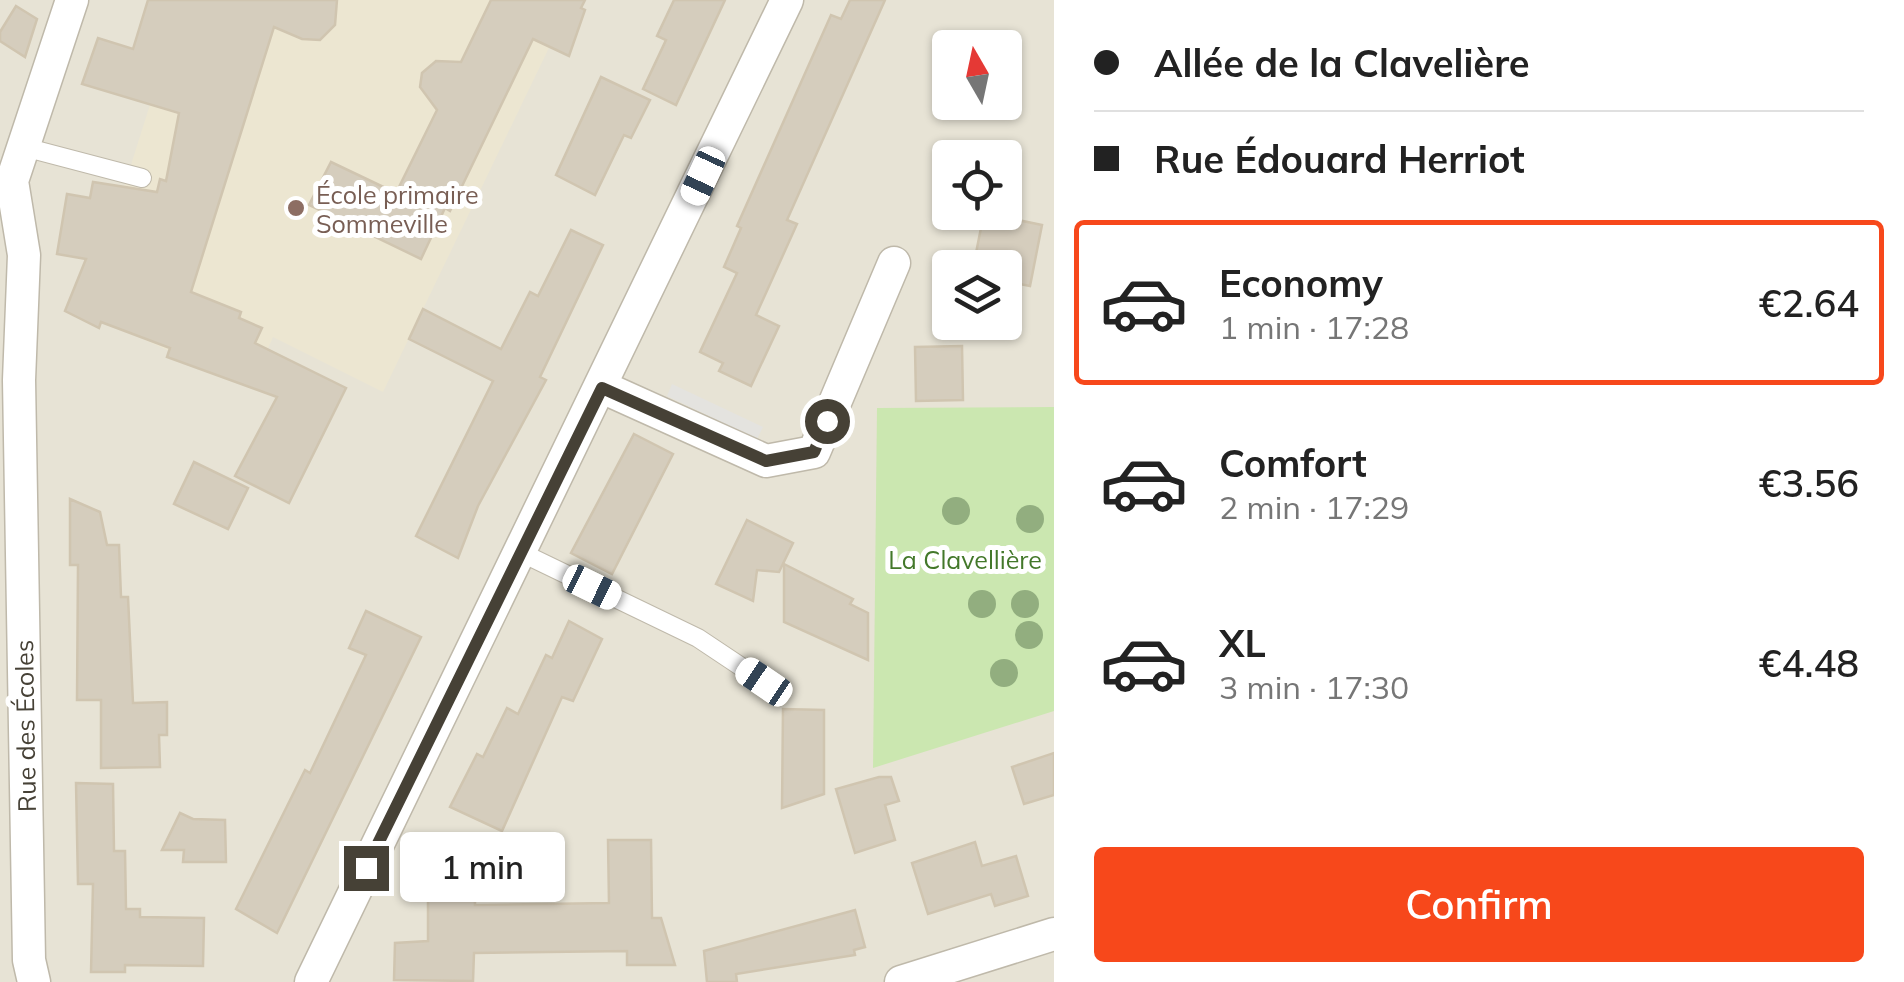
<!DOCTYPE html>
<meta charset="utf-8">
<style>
body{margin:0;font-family:Mulish,sans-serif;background:#f2f2f2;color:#222;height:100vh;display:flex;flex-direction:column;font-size:38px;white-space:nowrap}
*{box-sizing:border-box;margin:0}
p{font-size:32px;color:#767676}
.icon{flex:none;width:55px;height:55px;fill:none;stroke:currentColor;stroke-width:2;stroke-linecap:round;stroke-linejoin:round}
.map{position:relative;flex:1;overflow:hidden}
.sheet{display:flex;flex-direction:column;background:#fff;width:850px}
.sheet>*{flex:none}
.banner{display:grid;align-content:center;height:220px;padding:0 40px;background:#fff}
.needle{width:65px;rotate:351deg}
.controls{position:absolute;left:932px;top:30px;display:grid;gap:20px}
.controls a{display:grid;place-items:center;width:90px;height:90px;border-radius:10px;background:#fff;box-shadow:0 2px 8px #0004;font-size:50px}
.end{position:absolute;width:45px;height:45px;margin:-22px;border:12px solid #464136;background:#fff;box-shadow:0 0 0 5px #fff}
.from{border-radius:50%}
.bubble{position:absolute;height:70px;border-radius:10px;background:#fff;box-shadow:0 2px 8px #0004;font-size:32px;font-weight:600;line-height:70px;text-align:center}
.car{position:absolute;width:30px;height:60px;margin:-30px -15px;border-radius:12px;box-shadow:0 0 8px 2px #0007;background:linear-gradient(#fff 24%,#345 0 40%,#fff 0 76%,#345 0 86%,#fff 0)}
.banner b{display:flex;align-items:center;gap:35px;height:95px;font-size:38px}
.banner b+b{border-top:2px solid #e0e0e0}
.banner i{width:25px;height:25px;background:#222}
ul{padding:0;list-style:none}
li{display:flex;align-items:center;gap:30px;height:165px;margin:0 20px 15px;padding:0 20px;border:5px solid transparent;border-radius:10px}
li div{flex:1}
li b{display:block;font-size:38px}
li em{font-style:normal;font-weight:600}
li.current{border-color:#f7481b}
li>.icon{width:90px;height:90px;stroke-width:1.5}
.cta{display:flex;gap:20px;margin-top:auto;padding:20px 40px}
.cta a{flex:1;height:115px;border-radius:10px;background:#f7481b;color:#fff;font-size:40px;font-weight:600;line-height:115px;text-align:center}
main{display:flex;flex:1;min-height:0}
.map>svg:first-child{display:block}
.residential{fill:#e7e3d5;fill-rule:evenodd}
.education{fill:#ece6d1}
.green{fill:#cbe7b0}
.parking{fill:#e4e3df}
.building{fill:#d5cdbd;stroke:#d0c5b0;stroke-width:2.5}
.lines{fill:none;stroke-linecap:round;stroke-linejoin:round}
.lane-casing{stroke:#bfb9aa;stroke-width:20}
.street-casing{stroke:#bfb9aa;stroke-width:35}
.lane{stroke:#fff;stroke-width:18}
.street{stroke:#fff;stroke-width:32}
.tree{fill:#92ae7f}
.route{stroke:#464136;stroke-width:12}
.education-dot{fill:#8d6e63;stroke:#fff;stroke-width:4}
.labels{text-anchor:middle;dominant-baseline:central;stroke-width:10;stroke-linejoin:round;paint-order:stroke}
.education-label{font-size:25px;fill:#785e54;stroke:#fff;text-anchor:start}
.park-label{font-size:25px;fill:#43782a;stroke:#fff}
.street-label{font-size:25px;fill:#464136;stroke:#fff}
</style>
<main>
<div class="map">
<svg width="1054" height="982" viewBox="0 0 1054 982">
<rect width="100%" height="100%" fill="#f3f0e7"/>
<path class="residential" d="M0,0H1054V982H0ZM950,48H1005V102H950ZM950,158H1005V212H950ZM950,268H1005V322H950Z"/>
<polygon class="education" points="183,0 572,0 383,392 273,337 251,388 101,320 124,187"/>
<polygon class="green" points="1054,407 1054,711 873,768 877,408"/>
<polygon class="parking" points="672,384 763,427 757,439 667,396"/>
<g class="building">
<polygon points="148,0 337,0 335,25 320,40 302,39 274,27 191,292 241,312 239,318 262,328 255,343 346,388 289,503 235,476 277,397 167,357 170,348 101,322 99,328 65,311 86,259 57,254 67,194 90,198 93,182 157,192 160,179 166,181 179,113 82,84 98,38 133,49"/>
<polygon points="491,0 585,0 581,8 585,10 569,56 533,39 450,211 445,208 421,259 309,205 331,162 396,193 437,110 420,87 422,73 436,61 461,62"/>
<polygon points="674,0 725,0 676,105 643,89 666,40 657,36"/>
<polygon points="850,0 885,0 787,220 797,224 756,315 779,326 751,386 719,371 723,363 700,352 737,273 724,267 741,228 737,226 831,15 841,19"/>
<polygon points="16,6 37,19 25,57 0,41 0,32"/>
<polygon points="601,77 650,100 631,138 624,135 595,195 556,175"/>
<polygon points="984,213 1042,225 1030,286 1005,281 1005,268 973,268"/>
<polygon points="571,230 603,245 540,377 546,380 478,506 458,558 416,536 493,381 409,339 423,309 501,349 530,292 538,296"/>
<polygon points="962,346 963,400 916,401 915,347"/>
<polygon points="634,434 673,454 612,574 571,553"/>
<polygon points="194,462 248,488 228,529 174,504"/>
<polygon points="70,499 100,512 107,545 119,545 121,597 128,597 133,703 167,702 167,735 159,735 160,767 101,768 101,700 77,700 78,565 70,565"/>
<polygon points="747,520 793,543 779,572 757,570 753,601 716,584"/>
<polygon points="784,564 853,599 850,604 868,613 868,660 784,622"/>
<polygon points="366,611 421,637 277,933 236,909 305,770 310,773 366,655 349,648"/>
<polygon points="569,621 602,639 573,701 562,697 502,831 450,807 477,754 483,757 507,708 518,714 546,655 552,658"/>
<polygon points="783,709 824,710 824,794 782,808"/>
<polygon points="1054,753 1054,795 1024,804 1012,767"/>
<polygon points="879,777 891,777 899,801 885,805 895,840 855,853 836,789"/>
<polygon points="76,783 113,784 114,851 125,851 126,909 140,909 140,917 204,918 203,966 125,965 125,972 91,972 93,884 78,884"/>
<polygon points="180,813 193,819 225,820 226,862 183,862 184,850 162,850"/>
<polygon points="608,840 651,840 652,918 661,918 675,965 627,965 627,951 474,953 473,981 394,980 395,943 428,941 428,862 475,861 475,905 609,903"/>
<polygon points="975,842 982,866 1016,856 1028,896 995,906 991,894 928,914 912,863"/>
<polygon points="855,910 865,947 854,950 855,955 736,974 737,982 707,982 704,951"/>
</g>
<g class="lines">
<g class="lane-casing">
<g id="lane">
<polyline points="24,147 142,178"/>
<polyline points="522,553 698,638 764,682"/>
</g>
</g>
<g class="street-casing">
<g id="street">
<polyline points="602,387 766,461 814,452 894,263"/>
<polyline points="34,982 29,960 19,380 24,255 12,181 72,0"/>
<polyline points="311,982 787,0"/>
<polyline points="901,982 1054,934"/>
</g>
</g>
<use href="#lane" class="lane"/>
<use href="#street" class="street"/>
</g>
<g class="tree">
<circle cx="956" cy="511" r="14"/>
<circle cx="1030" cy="519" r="14"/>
<circle cx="982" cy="604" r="14"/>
<circle cx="1025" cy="604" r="14"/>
<circle cx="1029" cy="635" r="14"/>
<circle cx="1004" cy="673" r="14"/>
</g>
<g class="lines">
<polyline class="route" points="366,868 602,388 766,461 814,452 827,421"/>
</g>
<circle class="education-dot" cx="296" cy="208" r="10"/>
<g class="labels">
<g class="education-label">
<text x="316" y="194">École primaire<tspan x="316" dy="29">Sommeville</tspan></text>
</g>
<g class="park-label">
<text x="965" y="559">La Clavellière</text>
</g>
<g class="street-label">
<text transform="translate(25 726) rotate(-91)">Rue des Écoles</text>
</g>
</g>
</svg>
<div class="controls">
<a><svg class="needle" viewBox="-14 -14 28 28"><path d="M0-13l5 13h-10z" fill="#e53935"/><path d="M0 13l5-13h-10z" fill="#767676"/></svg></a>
<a><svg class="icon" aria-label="locate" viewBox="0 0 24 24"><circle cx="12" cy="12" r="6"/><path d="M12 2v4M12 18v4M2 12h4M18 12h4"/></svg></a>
<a><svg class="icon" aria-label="layers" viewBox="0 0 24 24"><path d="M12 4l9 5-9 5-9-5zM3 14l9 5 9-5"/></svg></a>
</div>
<i class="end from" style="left:827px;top:421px"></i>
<i class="end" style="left:366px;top:868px"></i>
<div class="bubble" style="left:400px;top:832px;width:165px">1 min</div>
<i class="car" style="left:703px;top:176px;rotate:205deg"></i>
<i class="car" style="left:592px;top:587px;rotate:116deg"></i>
<i class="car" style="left:764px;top:682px;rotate:304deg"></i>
</div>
<section class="sheet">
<div class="banner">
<b><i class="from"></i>Allée de la Clavelière</b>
<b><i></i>Rue Édouard Herriot</b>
</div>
<ul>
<li class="current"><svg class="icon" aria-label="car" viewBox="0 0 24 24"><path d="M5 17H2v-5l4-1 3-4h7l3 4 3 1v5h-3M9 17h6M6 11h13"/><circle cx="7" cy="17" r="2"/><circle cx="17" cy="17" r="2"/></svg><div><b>Economy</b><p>1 min · 17:28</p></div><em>€2.64</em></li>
<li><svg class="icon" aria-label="car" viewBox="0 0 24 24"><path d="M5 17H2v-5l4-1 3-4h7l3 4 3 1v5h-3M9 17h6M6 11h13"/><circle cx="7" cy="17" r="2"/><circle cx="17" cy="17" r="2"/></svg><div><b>Comfort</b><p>2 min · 17:29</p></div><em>€3.56</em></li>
<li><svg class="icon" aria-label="car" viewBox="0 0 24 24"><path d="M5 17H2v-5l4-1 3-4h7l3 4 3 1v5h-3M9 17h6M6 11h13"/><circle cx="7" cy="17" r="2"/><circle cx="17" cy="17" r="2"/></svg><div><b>XL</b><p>3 min · 17:30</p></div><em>€4.48</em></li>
</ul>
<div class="cta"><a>Confirm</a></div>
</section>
</main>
